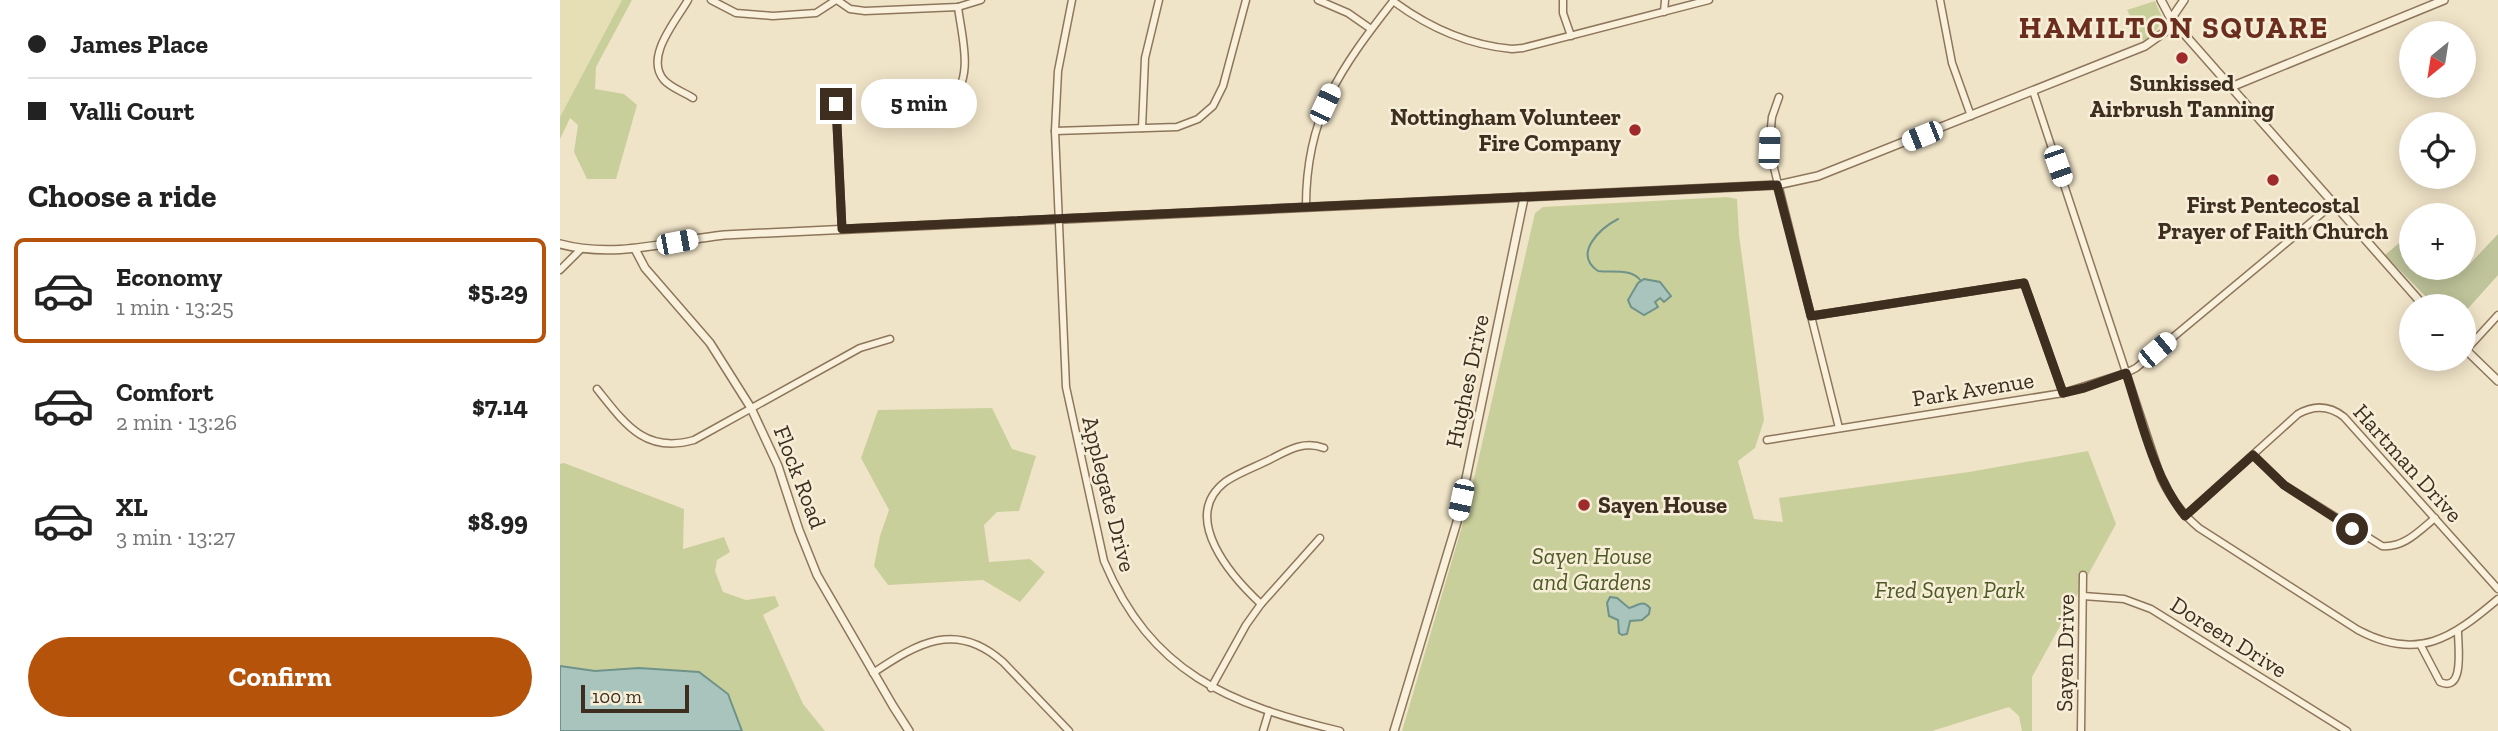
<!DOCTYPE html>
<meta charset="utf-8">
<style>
body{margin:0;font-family:"Zilla Slab",serif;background:#f6f6f6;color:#222;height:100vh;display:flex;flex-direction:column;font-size:26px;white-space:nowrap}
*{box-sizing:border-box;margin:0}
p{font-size:23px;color:#767676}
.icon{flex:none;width:38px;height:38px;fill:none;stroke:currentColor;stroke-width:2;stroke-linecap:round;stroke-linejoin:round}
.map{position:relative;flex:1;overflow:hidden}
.panel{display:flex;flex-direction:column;background:#fff;width:560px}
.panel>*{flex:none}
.top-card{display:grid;align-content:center;height:154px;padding:0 28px;background:#fff}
.needle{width:46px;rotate:210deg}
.buttons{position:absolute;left:1839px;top:21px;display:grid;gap:14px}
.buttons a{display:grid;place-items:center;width:77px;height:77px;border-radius:50%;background:#fff;box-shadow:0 4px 18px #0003;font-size:35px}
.scale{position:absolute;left:21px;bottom:18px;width:108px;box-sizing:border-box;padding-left:7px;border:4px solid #3d2e20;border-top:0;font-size:19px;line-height:24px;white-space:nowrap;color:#3d2e20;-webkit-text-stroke:5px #f7eed8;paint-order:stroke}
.end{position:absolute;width:32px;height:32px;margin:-16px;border:9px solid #3d2e20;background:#fff;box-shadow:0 0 0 4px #fff}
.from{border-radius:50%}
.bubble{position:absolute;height:49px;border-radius:24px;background:#fff;box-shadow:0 4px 18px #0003;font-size:23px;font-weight:700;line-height:49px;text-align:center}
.car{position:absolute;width:21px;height:42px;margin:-21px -10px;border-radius:9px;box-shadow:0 0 5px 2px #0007;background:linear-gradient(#fff 24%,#345 0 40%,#fff 0 76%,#345 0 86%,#fff 0)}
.top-card b{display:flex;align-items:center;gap:24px;height:66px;font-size:26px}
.top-card b+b{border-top:2px solid #e0e0e0}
.top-card i{width:18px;height:18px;background:#222}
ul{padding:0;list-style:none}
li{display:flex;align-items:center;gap:21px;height:105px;margin:0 14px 10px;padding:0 14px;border:4px solid transparent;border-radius:10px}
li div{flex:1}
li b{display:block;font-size:26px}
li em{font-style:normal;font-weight:700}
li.selected{border-color:#b45309}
li>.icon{width:63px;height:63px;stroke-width:1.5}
h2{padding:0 28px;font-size:32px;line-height:84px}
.primary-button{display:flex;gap:14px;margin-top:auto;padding:14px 28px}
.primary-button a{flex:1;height:80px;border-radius:42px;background:#b45309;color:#fff;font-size:28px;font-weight:700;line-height:80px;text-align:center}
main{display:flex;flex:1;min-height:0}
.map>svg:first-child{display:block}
.farmland{fill:#e6deb5}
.green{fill:#c9cf9b}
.cemetery{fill:#bfc49a}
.water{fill:#a9c4bc;stroke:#6f938a;stroke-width:2}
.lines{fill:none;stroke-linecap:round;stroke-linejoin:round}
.stream{stroke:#6f938a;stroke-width:2}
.minor-casing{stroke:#8d765c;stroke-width:9}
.tertiary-casing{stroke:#8d765c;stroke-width:10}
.minor{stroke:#faf1dc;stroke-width:6}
.tertiary{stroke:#faf1dc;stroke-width:7}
.route{stroke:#3d2e20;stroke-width:9}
.poi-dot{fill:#9e2a2b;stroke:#f7eed8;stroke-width:2.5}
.labels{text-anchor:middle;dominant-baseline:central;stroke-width:5;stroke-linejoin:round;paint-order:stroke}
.poi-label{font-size:23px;font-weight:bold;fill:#3d2e20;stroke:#f7eed8}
.street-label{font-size:23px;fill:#3d2e20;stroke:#f7eed8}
.park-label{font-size:23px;font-style:italic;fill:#4d5a26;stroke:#f7eed8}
.district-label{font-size:30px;font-weight:bold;letter-spacing:2px;fill:#6b2e1e;stroke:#f7eed8}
</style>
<main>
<section class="panel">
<div class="top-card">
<b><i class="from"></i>James Place</b>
<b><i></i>Valli Court</b>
</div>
<h2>Choose a ride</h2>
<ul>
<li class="selected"><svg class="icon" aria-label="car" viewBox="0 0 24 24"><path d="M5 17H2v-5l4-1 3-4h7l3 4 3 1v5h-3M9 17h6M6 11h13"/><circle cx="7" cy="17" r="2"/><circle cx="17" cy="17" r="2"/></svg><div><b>Economy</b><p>1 min · 13:25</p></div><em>$5.29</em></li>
<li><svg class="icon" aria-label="car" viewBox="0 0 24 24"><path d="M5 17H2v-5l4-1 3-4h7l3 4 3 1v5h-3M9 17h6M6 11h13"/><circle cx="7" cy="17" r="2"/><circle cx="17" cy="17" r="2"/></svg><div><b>Comfort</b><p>2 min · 13:26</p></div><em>$7.14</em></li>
<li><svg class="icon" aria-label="car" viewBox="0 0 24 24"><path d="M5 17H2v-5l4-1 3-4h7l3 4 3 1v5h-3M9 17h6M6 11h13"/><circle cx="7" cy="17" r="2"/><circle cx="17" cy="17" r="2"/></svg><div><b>XL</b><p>3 min · 13:27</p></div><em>$8.99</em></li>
</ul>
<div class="primary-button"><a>Confirm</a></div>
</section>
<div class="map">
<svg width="1938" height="731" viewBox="0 0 1938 731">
<rect width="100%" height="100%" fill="#f0e4c8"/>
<polygon class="farmland" points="0,0 62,0 0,117"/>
<g class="green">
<polygon points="62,0 72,0 36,67 35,89 64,94 77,105 56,179 27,179 14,152 18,125 10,118 0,139 0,117"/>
<polygon points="1595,1 1603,20 1595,32 1584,42 1567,10"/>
<polygon points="1167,197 1177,199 1179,235 1204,420 1195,448 1178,461 1194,519 1223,522 1219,498 1409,472 1528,451 1556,524 1472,677 1472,731 1462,731 1459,716 1449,707 1372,731 842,731 907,509 975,213 983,207"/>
<polygon points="432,408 452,449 476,456 459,511 437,512 424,525 429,562 470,559 485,572 460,602 423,580 328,585 314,566 320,536 329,510 301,458 318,410"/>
<polygon points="4,463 124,509 123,549 164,537 170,552 157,560 155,571 163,592 186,600 215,596 219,606 203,615 243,704 265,731 182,731 168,694 79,668 35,671 0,666 0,464"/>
</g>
<polygon class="cemetery" points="1851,233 1852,268 1904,268 1904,266 1906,268 1938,234 1938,275 1904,313 1904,306 1875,306 1825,255"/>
<g class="water">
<polygon points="1084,279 1100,282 1111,296 1104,302 1100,298 1095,302 1098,307 1084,315 1071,307 1068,300 1078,283"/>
<path d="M1050,597L1057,598L1069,608C1078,606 1082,599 1090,608L1089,614L1082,620L1070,621L1067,634L1062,635L1059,633L1058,620L1049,616L1047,603Z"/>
<polygon points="0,666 35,671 79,668 139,672 168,694 182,731 0,731"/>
</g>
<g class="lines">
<path class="stream" d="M1058,219C1039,229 1013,254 1038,271C1053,273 1072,268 1081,281"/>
<g class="minor-casing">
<g id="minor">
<path d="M128,0C116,21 84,57 104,80C111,88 124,92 133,98"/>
<polyline points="151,0 176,13 213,16 256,13 276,0"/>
<polyline points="277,0 290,9 305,11 398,7 421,0"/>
<path d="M512,0L498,71L495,131L506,387L544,561C591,673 668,704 780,731"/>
<polyline points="758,0 788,13 811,29"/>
<polyline points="1003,0 1003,13 1011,36"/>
<polyline points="1380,0 1392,63 1411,116"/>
<path d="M833,1C868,27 907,45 952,49L963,48L1149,0"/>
<polyline points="1104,12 1105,0"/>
<path d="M1473,91L1601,478C1611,499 1622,514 1639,528L1798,630C1858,662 1892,638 1938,599"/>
<polyline points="1219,97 1212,117 1209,148 1279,428"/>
<path d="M389,103C415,78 402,39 398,7"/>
<polyline points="276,104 282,229"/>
<polyline points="582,128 585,58 599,0"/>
<polyline points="495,131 617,127 638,119 653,106 663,86 686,0"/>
<path d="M746,206C746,116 780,69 834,0"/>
<polyline points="0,270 21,249"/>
<polyline points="1251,316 1464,283 1503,393"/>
<polyline points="1906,350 1938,315"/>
<path d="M37,389C65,424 85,454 134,440L300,348L330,339"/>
<polyline points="1207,440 1503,393 1566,373 1576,368 1773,204"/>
<path d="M1693,455L1724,485L1822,546C1844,548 1859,531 1875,518"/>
<path d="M1625,516L1738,414C1754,405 1769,405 1784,417L1938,589"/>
<polyline points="1523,596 1564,599 1591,609 1787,731"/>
<path d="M701,604C673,578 619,518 665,482C678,473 695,467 709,460C727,451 743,440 764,448"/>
<path d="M1860,644L1880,682C1905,693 1898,646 1898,632"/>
<path d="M313,673C358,643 396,620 443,662L509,731"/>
<polyline points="651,688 686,625 701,604 760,538"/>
<polyline points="703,731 709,711"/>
<polyline points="1521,731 1523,575"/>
</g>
</g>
<g class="tertiary-casing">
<g id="tertiary">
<polyline points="1601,0 1611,19 1864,306"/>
<polyline points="1671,87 1884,0"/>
<path d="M0,244C56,259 109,241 164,235L1217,185L1258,176L1585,46L1609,29L1611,19L1624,0"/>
<polyline points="75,249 85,268 150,343 191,408 218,466 239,530 257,575 333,706 349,731"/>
<polyline points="1904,348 1938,381"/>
<polyline points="834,731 897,522 964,198"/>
</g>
</g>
<use href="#minor" class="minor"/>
<use href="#tertiary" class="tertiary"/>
</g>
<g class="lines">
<path class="route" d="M276,104L282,229L1217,185L1251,316L1464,283L1503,393L1524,388L1566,373C1581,419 1594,478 1625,516L1693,455L1724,485L1792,529"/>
</g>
<g class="poi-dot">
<circle cx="1622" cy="58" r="7"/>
<circle cx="1075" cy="130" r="7"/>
<circle cx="1713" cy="180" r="7"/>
<circle cx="1024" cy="505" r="7"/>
</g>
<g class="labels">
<g class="poi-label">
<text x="1622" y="83">Sunkissed<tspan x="1622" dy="26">Airbrush Tanning</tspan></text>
<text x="1061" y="117" text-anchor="end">Nottingham Volunteer<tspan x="1061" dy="26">Fire Company</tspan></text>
<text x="1713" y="205">First Pentecostal<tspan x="1713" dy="26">Prayer of Faith Church</tspan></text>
<text x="1038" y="505" text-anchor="start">Sayen House</text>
</g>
<g class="street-label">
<text transform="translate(907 381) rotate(-78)">Hughes Drive</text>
<text transform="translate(1413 389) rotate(-9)">Park Avenue</text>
<text transform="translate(1848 463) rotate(48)">Hartman Drive</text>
<text transform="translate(240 477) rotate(69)">Flock Road</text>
<text transform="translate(549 494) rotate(76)">Applegate Drive</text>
<text transform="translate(1669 637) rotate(32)">Doreen Drive</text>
<text transform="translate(1505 653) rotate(-89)">Sayen Drive</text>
</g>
<g class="park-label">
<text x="1032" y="556">Sayen House<tspan x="1032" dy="26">and Gardens</tspan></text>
<text x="1390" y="590">Fred Sayen Park</text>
</g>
<g class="district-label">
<text x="1614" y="28">HAMILTON SQUARE</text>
</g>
</g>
</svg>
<div class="buttons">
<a><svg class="needle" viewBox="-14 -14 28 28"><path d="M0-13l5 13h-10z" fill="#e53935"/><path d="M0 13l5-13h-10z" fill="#767676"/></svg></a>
<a><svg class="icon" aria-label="locate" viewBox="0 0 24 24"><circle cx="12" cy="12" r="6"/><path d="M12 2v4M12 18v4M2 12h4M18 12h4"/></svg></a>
<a>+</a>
<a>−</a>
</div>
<div class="scale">100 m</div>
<i class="end from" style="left:1792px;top:529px"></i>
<i class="end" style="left:276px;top:104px"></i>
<div class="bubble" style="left:301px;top:79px;width:116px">5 min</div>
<i class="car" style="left:765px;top:104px;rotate:25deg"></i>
<i class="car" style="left:1362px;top:136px;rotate:248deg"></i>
<i class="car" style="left:1209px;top:148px;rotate:2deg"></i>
<i class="car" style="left:1498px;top:166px;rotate:161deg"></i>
<i class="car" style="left:117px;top:242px;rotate:79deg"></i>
<i class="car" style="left:1597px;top:350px;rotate:50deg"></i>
<i class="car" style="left:901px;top:500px;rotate:192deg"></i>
</div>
</main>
